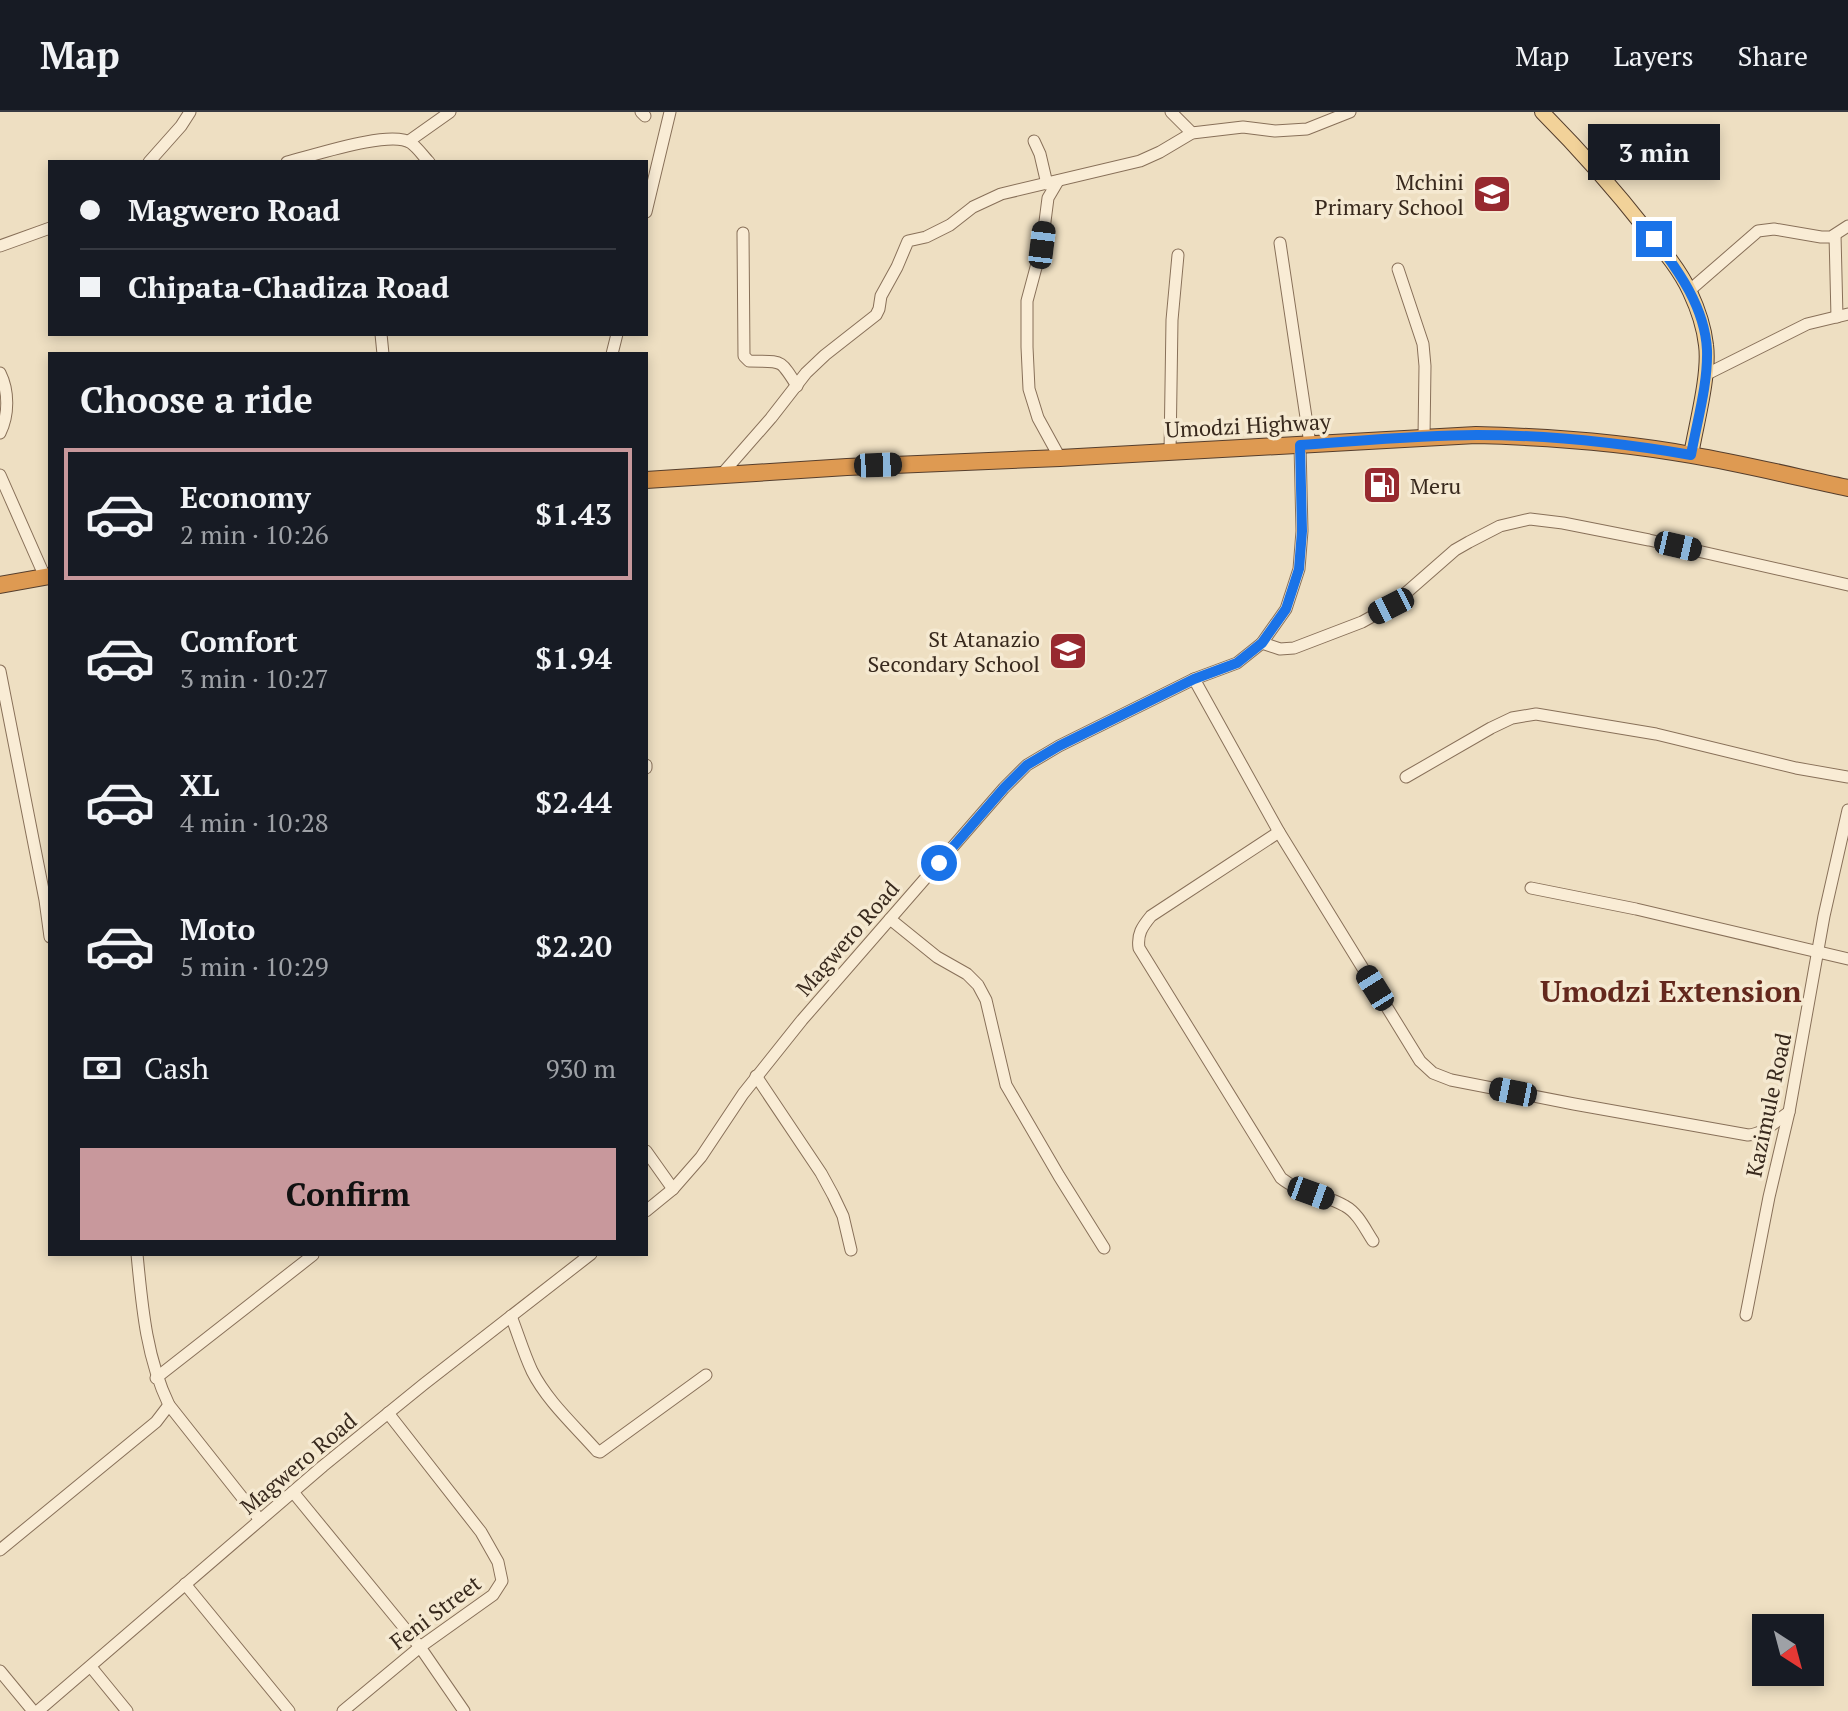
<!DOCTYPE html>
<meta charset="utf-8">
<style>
body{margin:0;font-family:"PT Serif",serif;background:#242831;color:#f1f3f6;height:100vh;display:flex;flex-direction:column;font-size:30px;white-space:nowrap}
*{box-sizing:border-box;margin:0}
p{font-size:26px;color:#9ea1a6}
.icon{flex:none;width:44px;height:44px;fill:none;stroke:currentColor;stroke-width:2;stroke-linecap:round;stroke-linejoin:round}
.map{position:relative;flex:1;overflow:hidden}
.drawer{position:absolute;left:48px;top:240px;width:600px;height:904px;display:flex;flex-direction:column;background:#171b24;border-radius:0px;box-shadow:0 4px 12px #0003}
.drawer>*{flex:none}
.guide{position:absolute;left:48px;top:48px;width:600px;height:176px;border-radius:0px;box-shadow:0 4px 12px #0003;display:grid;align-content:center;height:176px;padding:0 32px;background:#171b24}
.needle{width:52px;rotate:144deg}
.fabs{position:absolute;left:1752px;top:1502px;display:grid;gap:16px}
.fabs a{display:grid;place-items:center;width:72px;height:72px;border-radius:0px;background:#171b24;box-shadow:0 4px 12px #0003;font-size:40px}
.end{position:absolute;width:36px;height:36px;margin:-18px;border:10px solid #1a73e8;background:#fff;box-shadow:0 0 0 4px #fff}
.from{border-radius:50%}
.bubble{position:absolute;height:56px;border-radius:0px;background:#171b24;box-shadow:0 4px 12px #0003;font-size:26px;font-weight:600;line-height:56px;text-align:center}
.car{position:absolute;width:24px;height:48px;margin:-24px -12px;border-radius:10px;box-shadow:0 0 6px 2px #0007;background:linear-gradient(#222 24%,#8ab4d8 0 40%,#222 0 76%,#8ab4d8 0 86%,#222 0)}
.guide b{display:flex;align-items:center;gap:28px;height:76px;font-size:30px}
.guide b+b{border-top:2px solid #363941}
.guide i{width:20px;height:20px;background:#f1f3f6}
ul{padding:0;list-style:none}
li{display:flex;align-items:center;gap:24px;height:132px;margin:0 16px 12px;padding:0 16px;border:4px solid transparent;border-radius:0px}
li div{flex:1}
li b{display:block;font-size:30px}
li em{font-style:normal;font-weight:600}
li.selected{border-color:#c8989c}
li>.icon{width:72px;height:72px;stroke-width:1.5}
h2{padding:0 32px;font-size:36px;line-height:96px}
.pay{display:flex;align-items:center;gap:20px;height:88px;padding:0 32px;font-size:30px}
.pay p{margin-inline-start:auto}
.action{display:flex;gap:16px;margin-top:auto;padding:16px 32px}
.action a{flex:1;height:92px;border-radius:0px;background:#c8989c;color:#111;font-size:32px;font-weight:600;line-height:92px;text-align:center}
header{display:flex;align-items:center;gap:48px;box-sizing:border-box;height:112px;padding:0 40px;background:#171b24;border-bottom:2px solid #363941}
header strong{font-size:38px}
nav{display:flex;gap:44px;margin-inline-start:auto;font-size:28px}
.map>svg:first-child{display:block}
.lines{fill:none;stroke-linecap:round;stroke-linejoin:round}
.minor-casing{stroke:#887059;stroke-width:13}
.major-casing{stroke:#553e2d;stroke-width:16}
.highway-casing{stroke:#553e2d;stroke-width:18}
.minor{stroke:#f9ecd5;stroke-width:11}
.major{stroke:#f2d299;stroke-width:14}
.highway{stroke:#de9a52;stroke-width:16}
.route{stroke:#1a73e8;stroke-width:10}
.labels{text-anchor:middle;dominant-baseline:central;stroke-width:7;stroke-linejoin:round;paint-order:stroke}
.poi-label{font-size:22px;fill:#38291d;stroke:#f5e9d1;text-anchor:end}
.street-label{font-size:22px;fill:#38291d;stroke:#f5e9d1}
.district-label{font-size:30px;font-weight:bold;fill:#64281d;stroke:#f5e9d1}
</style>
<header>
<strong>Map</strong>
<nav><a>Map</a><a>Layers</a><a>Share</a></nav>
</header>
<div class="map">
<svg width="1848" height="1599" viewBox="0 0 1848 1599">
<rect width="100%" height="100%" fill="#eedfc2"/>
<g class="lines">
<g class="minor-casing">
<g id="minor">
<polyline points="641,0 645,4"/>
<polyline points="1171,0 1192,21"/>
<polyline points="409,29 450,0"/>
<polyline points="1034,29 1040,42 1047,72"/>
<polyline points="149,50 181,14 190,0"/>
<path d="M287,50C312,44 391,17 411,31C418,36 423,44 429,50"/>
<polyline points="1058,69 1048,86 1042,133 1027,189 1027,235 1029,277 1038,306 1060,346"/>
<polyline points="646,100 670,0"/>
<path d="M743,121L744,244L749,249C782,250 779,245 797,274"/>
<polyline points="1835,123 1837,205"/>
<polyline points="1280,131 1310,332"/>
<polyline points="0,134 50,116"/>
<polyline points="1398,157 1423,232 1425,254 1424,325"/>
<polyline points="1690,178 1758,119 1774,117 1821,125 1831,125 1848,114"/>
<polyline points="381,222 383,242"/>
<polyline points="612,242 617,222"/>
<path d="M0,261C9,279 9,303 0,321"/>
<polyline points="1705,263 1807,212 1848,202"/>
<polyline points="1170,340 1172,208 1178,143"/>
<polyline points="722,362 771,306 806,261 825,243 876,203 879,197 881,184 897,155 908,129 926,125 950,113 973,95 1001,82 1140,49 1160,40 1192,21 1243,15 1275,19 1307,17 1350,0"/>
<polyline points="0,363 45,465"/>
<polyline points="1262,531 1280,537 1294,536 1362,510 1391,494 1455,438 1469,430 1500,414 1530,407 1563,411 1649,428 1848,473"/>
<polyline points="0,559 45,788 50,825"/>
<path d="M1194,567L1279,720L1420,949L1433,961L1451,968L1574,992L1748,1023C1764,1022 1776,1009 1789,1000"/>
<polyline points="646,653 646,656"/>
<polyline points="1406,665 1491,616 1512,606 1536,602 1656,622 1796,656 1848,665"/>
<path d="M1279,720L1151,804C1142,815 1137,822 1139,836L1281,1066C1299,1081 1325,1082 1345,1094C1358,1101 1365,1117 1373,1129"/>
<polyline points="1531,776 1636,797 1848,847"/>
<polyline points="890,807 937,845 967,862 978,873 986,888 1006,973 1059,1064 1104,1136"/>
<polyline points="756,964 821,1061 833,1083 843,1104 851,1138"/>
<polyline points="646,1039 673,1077"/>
<polyline points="646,1099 673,1077 701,1045 743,982 802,908 1004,676 1027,653 1059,634 1194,567 1237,551 1262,531 1286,497 1299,457 1302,419 1300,333"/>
<path d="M137,1142C142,1194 146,1245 169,1293L260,1408"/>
<polyline points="1746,1203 1769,1085 1789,1000 1824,804 1848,698"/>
<path d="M511,1204C518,1222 524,1242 532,1259C547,1289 575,1314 597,1339L600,1340L706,1263"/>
<polyline points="156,1266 313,1143"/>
<polyline points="293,1380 420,1535 464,1599"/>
<polyline points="0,1438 156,1310 169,1293"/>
<polyline points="185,1472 289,1599"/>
<polyline points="91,1555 127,1599"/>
<polyline points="0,1559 33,1599"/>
<polyline points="38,1599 323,1354 424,1272 591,1142"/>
<polyline points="343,1599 420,1535 493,1483 502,1469 498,1450 481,1420 388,1301"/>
</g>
</g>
<g class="major-casing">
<path id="major" d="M1542,0C1580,38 1615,78 1648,120C1663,138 1680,158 1690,180C1698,197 1704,215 1706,233C1710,262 1696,313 1691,343"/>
</g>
<g class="highway-casing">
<g id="highway">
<path d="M646,368L847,355L1060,346L1476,323C1548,325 1620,330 1691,343C1744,352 1796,365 1848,376"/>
<polyline points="0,473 50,464"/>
</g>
</g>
<use href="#minor" class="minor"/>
<use href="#major" class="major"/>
<use href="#highway" class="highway"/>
</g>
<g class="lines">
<path class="route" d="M939,751L1004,676L1027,653L1059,634L1194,567L1237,551L1262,531L1286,497L1299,457L1302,419L1300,333C1359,329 1418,323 1477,323C1548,323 1621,331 1691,343C1697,309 1708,273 1707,238C1705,196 1679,159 1654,127"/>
</g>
<defs>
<g id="school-square" transform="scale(2)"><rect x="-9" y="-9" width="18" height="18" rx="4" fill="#97292f" stroke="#f5e9d1"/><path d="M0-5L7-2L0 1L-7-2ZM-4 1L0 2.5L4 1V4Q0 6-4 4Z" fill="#fff"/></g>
<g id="fuel-square" transform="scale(2)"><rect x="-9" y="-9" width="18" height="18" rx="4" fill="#97292f" stroke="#f5e9d1"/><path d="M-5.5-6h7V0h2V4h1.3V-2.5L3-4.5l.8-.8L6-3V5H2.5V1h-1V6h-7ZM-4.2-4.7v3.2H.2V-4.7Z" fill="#fff"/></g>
</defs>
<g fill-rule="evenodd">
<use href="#school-square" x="1492" y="82"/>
<use href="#fuel-square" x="1382" y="373"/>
<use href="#school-square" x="1068" y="539"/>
</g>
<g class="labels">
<g class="poi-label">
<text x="1464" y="69">Mchini<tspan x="1464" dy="25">Primary School</tspan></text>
<text x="1410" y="373" text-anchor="start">Meru</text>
<text x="1040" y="526">St Atanazio<tspan x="1040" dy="25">Secondary School</tspan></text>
</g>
<g class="street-label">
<text transform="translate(1248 313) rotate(-3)">Umodzi Highway</text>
<text transform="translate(847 826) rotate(-49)">Magwero Road</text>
<text transform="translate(1768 993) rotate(-78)">Kazimule Road</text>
<text transform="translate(298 1351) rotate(-40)">Magwero Road</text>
<text transform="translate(435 1500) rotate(-37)">Feni Street</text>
</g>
<g class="district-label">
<text x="1671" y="879">Umodzi Extension</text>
</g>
</g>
</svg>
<div class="fabs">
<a><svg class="needle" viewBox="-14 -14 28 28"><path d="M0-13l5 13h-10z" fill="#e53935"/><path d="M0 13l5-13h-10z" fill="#9ea1a6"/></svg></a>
</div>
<i class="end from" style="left:939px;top:751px"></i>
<i class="end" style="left:1654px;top:127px"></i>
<div class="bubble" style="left:1588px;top:12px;width:132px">3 min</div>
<i class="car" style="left:1042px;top:133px;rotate:7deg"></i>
<i class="car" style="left:878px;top:353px;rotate:88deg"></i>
<i class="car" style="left:1678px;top:434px;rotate:103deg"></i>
<i class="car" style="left:1391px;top:494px;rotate:243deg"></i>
<i class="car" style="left:1375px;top:876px;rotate:328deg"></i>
<i class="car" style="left:1513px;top:980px;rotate:281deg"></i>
<i class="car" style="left:1311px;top:1081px;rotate:110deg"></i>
<div class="guide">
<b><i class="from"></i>Magwero Road</b>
<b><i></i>Chipata-Chadiza Road</b>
</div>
<section class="drawer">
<h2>Choose a ride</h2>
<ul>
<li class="selected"><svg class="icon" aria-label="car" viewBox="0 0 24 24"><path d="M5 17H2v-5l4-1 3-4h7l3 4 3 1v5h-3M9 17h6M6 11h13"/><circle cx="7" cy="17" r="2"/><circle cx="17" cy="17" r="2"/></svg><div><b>Economy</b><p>2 min · 10:26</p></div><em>$1.43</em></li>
<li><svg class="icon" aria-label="car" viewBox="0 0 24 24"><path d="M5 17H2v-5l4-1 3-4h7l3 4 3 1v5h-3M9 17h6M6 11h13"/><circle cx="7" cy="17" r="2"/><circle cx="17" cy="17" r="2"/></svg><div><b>Comfort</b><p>3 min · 10:27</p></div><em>$1.94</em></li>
<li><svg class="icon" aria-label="car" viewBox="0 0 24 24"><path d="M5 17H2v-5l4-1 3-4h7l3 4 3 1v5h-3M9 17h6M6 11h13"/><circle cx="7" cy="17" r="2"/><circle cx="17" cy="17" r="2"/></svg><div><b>XL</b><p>4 min · 10:28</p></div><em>$2.44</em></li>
<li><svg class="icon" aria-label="car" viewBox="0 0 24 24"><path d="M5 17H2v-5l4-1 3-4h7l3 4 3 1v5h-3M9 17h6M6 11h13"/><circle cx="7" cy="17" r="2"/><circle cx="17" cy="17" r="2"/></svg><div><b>Moto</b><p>5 min · 10:29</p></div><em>$2.20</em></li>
</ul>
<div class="pay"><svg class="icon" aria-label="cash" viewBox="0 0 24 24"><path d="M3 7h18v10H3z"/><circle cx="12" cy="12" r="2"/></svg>Cash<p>930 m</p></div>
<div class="action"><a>Confirm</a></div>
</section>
</div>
